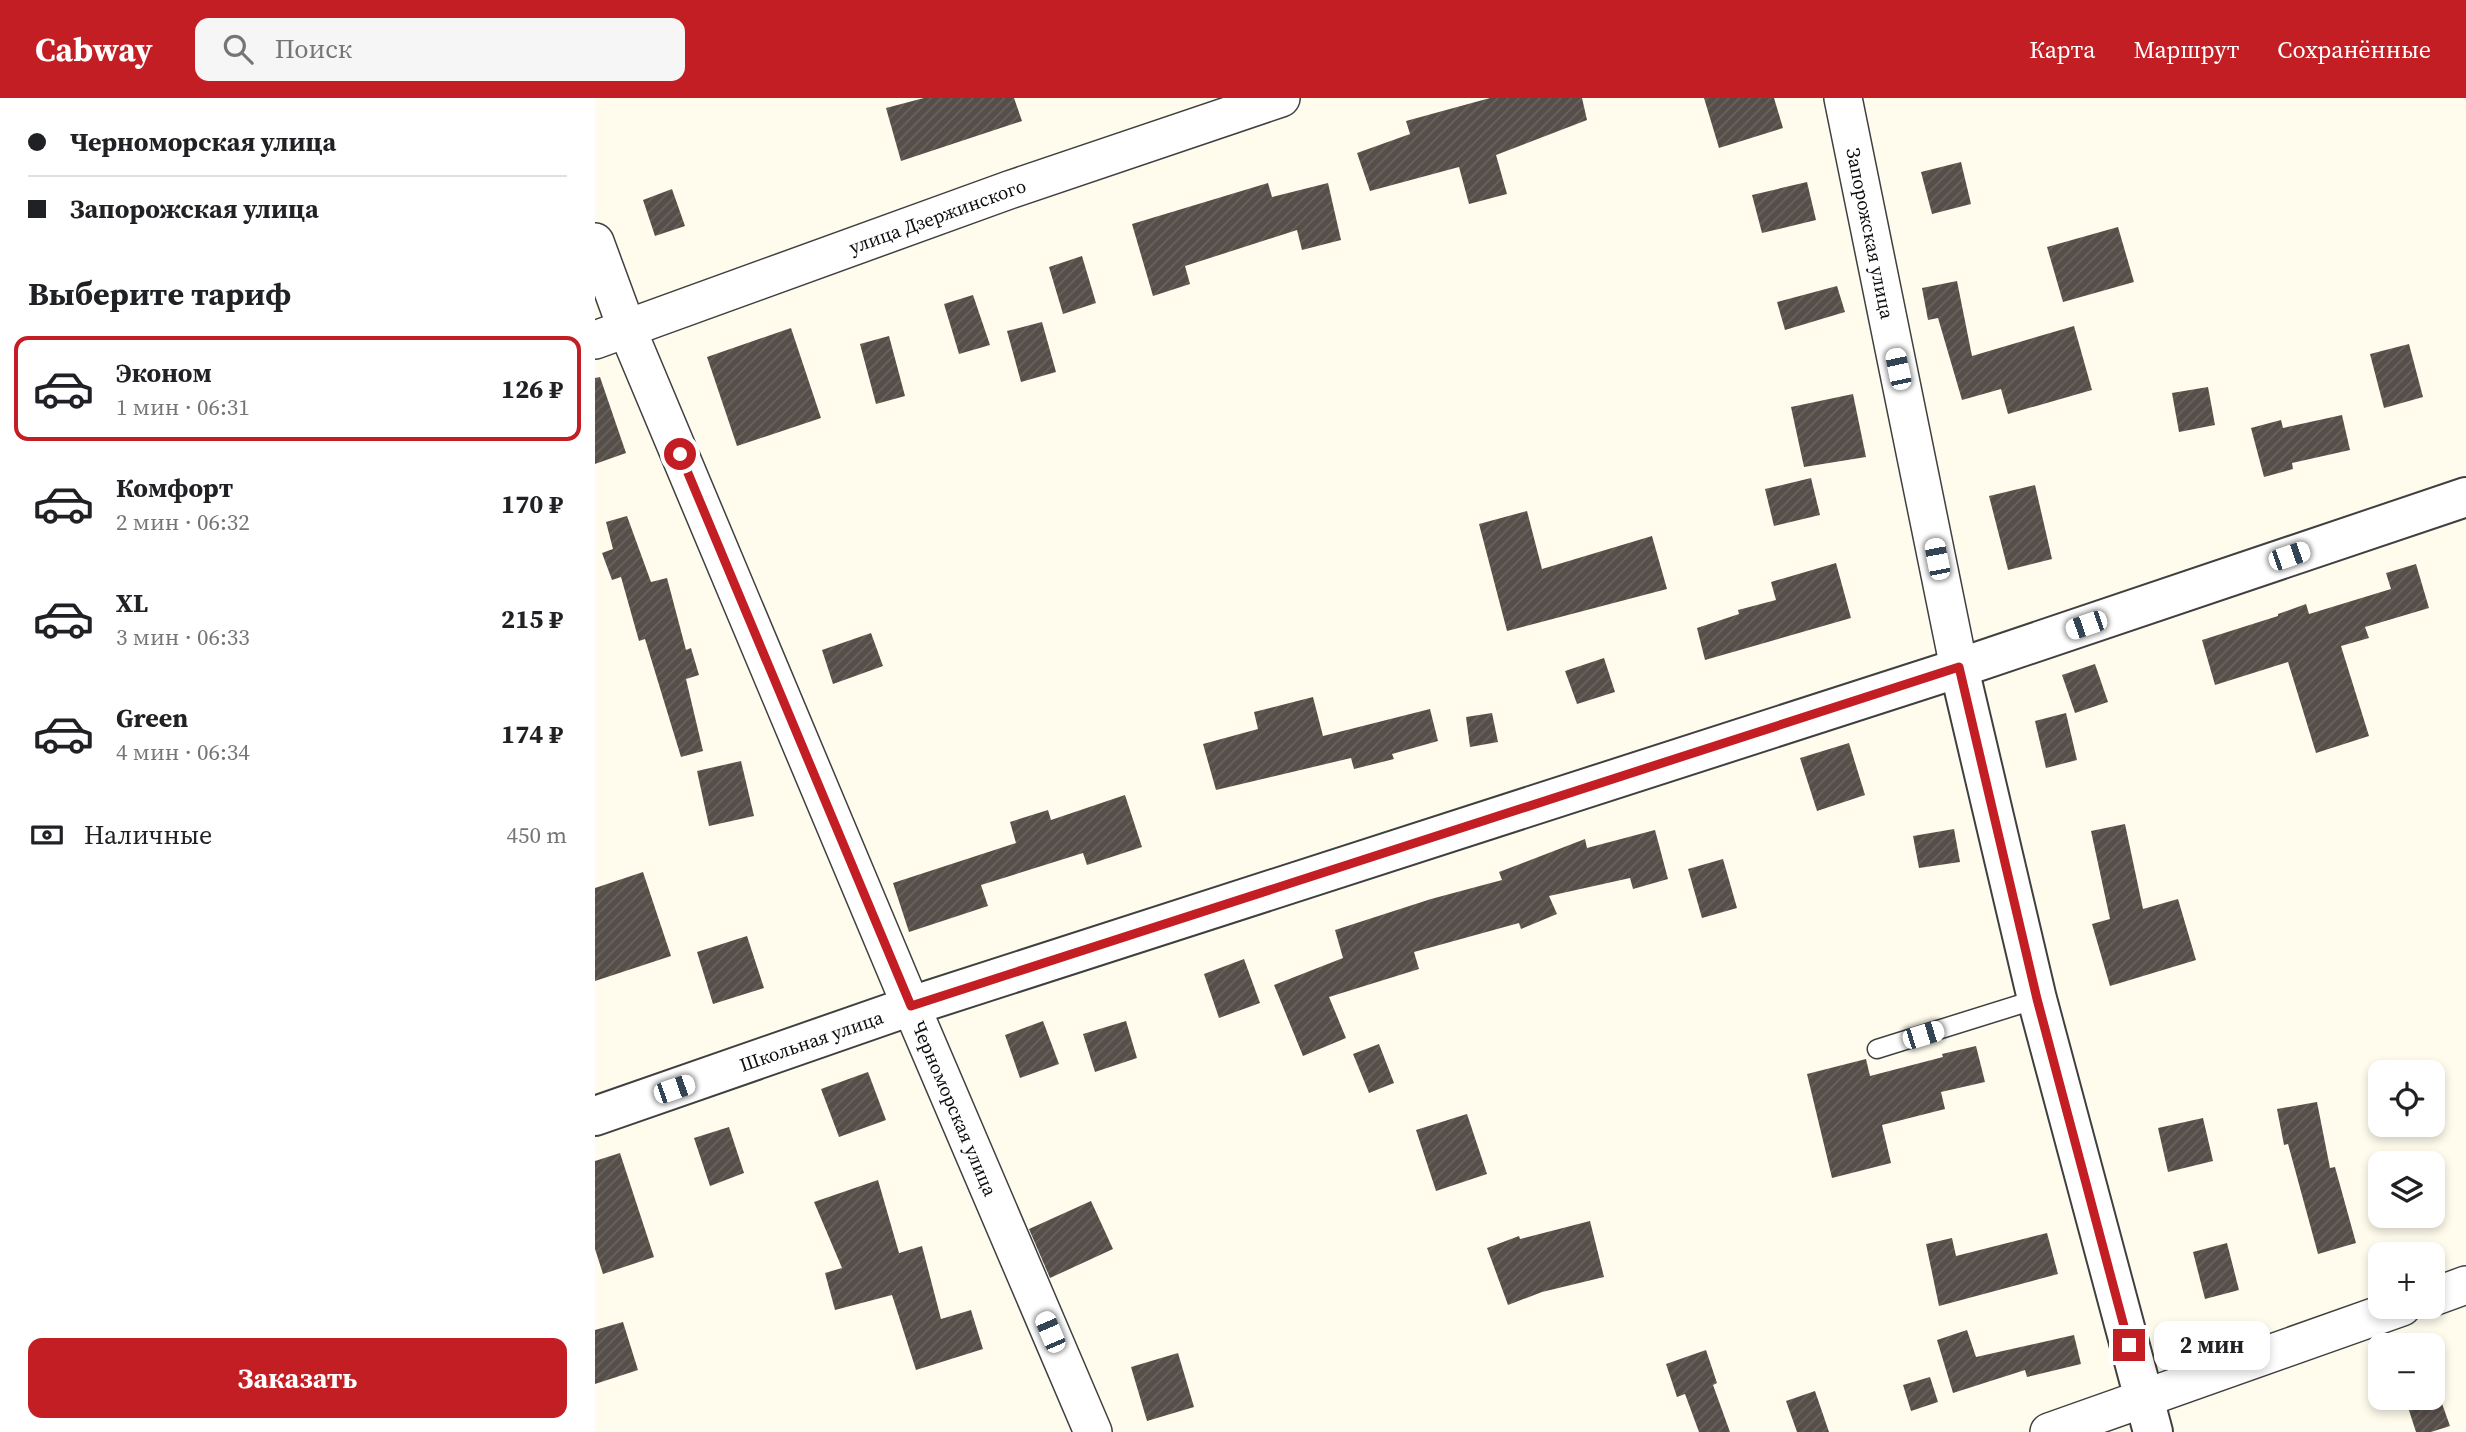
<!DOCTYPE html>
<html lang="ru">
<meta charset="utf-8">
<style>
body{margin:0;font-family:"Source Serif 4",serif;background:#f6f6f6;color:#202124;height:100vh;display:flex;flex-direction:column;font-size:26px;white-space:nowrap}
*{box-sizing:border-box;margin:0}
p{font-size:23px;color:#757577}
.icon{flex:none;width:38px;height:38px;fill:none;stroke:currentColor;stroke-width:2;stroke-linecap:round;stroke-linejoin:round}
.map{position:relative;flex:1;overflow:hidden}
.details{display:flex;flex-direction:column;background:#fff;width:595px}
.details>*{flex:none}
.banner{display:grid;align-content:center;height:154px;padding:0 28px;background:#fff}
.fabs{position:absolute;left:1773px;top:962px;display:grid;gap:14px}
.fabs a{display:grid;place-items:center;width:77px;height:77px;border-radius:14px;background:#fff;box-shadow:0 4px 10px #0003;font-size:35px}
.end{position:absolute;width:32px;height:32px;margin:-16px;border:9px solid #c41e25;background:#fff;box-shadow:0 0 0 4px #fff}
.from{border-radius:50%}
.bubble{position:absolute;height:49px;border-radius:14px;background:#fff;box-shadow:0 4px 10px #0003;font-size:23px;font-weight:700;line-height:49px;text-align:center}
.car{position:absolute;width:21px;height:42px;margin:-21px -10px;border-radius:9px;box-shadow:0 0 5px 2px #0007;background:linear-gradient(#fff 24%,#345 0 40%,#fff 0 76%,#345 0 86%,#fff 0)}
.banner b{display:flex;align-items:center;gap:24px;height:66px;font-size:26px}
.banner b+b{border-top:2px solid #e0e0e0}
.banner i{width:18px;height:18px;background:#202124}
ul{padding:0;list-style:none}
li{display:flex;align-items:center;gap:21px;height:105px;margin:0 14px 10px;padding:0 14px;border:4px solid transparent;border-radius:14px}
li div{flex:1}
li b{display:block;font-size:26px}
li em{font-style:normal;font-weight:700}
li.active{border-color:#c41e25}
li>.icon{width:63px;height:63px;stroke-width:1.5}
h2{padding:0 28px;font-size:32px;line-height:84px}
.pay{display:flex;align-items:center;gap:18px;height:77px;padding:0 28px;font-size:26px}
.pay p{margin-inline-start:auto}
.action{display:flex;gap:14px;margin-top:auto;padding:14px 28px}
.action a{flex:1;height:80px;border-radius:14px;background:#c41e25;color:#fff;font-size:28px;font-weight:700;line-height:80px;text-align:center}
header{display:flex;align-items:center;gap:42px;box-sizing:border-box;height:98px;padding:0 35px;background:#c41e25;color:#fff}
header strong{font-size:33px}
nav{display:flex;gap:38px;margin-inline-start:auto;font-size:24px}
.search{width:490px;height:63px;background:#f6f6f6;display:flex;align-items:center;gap:18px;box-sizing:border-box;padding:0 24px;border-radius:14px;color:#757577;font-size:26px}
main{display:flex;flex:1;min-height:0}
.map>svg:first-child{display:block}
.building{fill:url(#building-hatch)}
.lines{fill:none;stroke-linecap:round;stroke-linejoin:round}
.service-casing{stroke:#404040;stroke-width:21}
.minor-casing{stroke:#404040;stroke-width:40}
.tertiary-casing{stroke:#404040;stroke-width:42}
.service{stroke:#fff;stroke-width:18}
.minor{stroke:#fff;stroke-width:37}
.tertiary{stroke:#fff;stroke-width:38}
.route{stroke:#c41e25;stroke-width:9}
.labels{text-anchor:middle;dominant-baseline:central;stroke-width:7;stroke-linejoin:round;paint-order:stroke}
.street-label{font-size:19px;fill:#0d0d0d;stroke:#fff}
</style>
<header>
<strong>Cabway</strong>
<div class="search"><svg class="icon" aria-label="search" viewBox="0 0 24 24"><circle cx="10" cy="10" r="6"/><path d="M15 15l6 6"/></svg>Поиск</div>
<nav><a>Карта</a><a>Маршрут</a><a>Сохранённые</a></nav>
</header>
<main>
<section class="details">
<div class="banner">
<b><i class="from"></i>Черноморская улица</b>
<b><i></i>Запорожская улица</b>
</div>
<h2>Выберите тариф</h2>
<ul>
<li class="active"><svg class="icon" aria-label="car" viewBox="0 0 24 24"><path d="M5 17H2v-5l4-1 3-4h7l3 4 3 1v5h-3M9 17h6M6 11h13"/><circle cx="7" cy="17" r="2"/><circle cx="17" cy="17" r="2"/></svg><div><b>Эконом</b><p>1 мин · 06:31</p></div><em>126 ₽</em></li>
<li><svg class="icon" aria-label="car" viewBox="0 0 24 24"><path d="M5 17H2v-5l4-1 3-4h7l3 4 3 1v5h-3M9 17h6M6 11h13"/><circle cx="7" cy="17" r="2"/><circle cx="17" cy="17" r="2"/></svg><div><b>Комфорт</b><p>2 мин · 06:32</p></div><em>170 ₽</em></li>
<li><svg class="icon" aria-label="car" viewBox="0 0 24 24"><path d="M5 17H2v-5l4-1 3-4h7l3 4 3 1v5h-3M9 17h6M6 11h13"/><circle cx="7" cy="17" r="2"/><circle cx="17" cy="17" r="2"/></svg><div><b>XL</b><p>3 мин · 06:33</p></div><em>215 ₽</em></li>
<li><svg class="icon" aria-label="car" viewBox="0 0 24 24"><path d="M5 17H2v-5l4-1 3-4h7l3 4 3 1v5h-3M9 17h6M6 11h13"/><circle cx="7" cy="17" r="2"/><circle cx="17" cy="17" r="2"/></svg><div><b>Green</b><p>4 мин · 06:34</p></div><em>174 ₽</em></li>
</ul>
<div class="pay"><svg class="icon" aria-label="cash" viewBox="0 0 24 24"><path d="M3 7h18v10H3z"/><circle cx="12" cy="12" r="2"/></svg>Наличные<p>450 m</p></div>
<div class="action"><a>Заказать</a></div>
</section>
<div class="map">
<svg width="1871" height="1334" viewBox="0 0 1871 1334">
<defs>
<pattern id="building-hatch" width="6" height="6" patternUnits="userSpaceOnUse" patternTransform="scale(1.75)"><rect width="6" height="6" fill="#564e49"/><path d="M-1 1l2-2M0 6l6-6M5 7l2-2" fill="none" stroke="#69635f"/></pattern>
</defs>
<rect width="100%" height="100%" fill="#fffced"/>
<g class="building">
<polygon points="329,0 419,0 427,23 306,63 291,10"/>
<polygon points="895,0 987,0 992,22 901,57 912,96 874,106 864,69 775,93 762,55 815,36 811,23"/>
<polygon points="1109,0 1179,0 1188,30 1124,50"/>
<polygon points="1366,64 1376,106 1337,116 1326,74"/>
<polygon points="1212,84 1221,122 1167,135 1157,97"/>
<polygon points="673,85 677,99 733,85 746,142 707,152 702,132 590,168 595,186 558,198 537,126"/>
<polygon points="77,91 90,128 60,138 48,102"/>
<polygon points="1523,129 1539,184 1468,204 1452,149"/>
<polygon points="487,158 501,205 468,216 454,169"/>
<polygon points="1362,183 1377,258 1479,228 1497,292 1413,316 1406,291 1367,302 1343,220 1333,222 1327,190"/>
<polygon points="1242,188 1250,214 1190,232 1182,204"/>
<polygon points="378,197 395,247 364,256 349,206"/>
<polygon points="447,224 461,274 426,284 412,233"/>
<polygon points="196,230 226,320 142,348 112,259"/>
<polygon points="294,238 310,298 281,306 265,246"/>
<polygon points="1814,246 1828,299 1789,310 1775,256"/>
<polygon points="5,279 31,355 0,366 0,280"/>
<polygon points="1613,289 1620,327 1584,334 1577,295"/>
<polygon points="1258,296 1271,359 1209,369 1196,309"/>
<polygon points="1747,317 1755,352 1697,365 1698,371 1669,379 1656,330 1686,322 1688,330"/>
<polygon points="1216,380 1225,417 1179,428 1170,391"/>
<polygon points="1440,387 1457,461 1413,472 1394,398"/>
<polygon points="932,413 947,471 1057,438 1072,491 912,533 884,426"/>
<polygon points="32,418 56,484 72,480 91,552 96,550 104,577 91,581 108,653 86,659 50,541 44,543 26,479 17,482 7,455 18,451 11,424"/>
<polygon points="1241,465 1256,520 1110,562 1102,530 1144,516 1143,512 1181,502 1176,484"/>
<polygon points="1821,466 1834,510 1770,529 1774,540 1746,548 1774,638 1721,655 1693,564 1620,587 1607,542 1683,518 1683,516 1711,506 1714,516 1796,491 1791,475"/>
<polygon points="276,535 288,568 238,586 227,552"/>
<polygon points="1009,560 1020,594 982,606 970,573"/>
<polygon points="1500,566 1513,604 1480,615 1467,577"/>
<polygon points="718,599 728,638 835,611 843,643 797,656 799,661 759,671 756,660 621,692 608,646 663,631 659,614"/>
<polygon points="897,615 903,644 875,649 871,619"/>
<polygon points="1471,615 1482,662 1451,670 1440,623"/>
<polygon points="1254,645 1270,697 1222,713 1205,660"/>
<polygon points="146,663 159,718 114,728 102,673"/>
<polygon points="530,697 547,749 492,767 488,755 386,787 393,808 314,834 298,785 421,745 415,724 453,712 456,722"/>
<polygon points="1530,726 1548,811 1583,801 1601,862 1515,888 1497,826 1515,821 1496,733"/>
<polygon points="1359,731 1365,764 1324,770 1318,738"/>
<polygon points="1060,732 1073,781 1038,791 1035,780 954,798 962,816 926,831 924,825 819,854 824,871 734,899 751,940 708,958 679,887 748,860 740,832 836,801 907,782 904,774 990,741 992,750"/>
<polygon points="1128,761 1142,810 1107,820 1093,771"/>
<polygon points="48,774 76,858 0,883 0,790"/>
<polygon points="152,838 169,890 118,906 102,854"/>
<polygon points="649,861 665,905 624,920 609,876"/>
<polygon points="448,923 464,966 425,980 410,937"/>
<polygon points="531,923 542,960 500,974 488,936"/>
<polygon points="784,946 799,985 774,995 758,956"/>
<polygon points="1381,948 1390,984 1346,994 1350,1011 1287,1027 1296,1065 1237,1080 1212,976 1271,961 1275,978 1348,959 1347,956"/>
<polygon points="273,974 291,1022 244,1039 226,991"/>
<polygon points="1722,1004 1735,1070 1740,1069 1761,1145 1723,1156 1693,1046 1689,1047 1682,1011"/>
<polygon points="872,1016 892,1076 841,1093 821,1032"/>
<polygon points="1608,1020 1618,1063 1573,1074 1563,1030"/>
<polygon points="134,1029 149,1075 115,1088 99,1040"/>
<polygon points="25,1055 59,1159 8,1176 0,1151 0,1063"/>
<polygon points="283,1082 304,1155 327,1148 346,1221 376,1212 388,1251 321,1272 297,1197 240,1212 230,1175 247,1170 219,1104"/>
<polygon points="496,1103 518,1151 455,1180 434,1131"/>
<polygon points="995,1123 1009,1179 947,1194 913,1207 892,1150 924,1138 925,1141"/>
<polygon points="1452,1135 1463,1176 1344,1208 1331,1146 1357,1140 1361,1158"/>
<polygon points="1632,1145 1644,1192 1610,1201 1598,1154"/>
<polygon points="28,1224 43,1272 0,1286 0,1232"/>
<polygon points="1372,1232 1381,1259 1479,1237 1486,1266 1432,1279 1430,1272 1358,1295 1342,1242"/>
<polygon points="1111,1252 1122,1285 1118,1287 1135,1334 1104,1334 1090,1296 1082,1299 1071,1266"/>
<polygon points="583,1255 599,1309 552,1323 536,1269"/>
<polygon points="1335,1279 1343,1304 1316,1313 1308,1287"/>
<polygon points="1220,1293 1234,1334 1202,1334 1191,1303"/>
<polygon points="1810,1300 1845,1300 1855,1328 1836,1334 1821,1334"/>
</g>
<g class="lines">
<g class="service-casing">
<polyline id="service" points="1282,951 1442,901"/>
</g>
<g class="minor-casing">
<g id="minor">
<path id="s1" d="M1248,0L1364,570"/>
<path id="s2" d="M0,144L32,231L316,908L498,1334"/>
<path id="s3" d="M0,242L414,92L686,0"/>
<polyline points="1838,1199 1871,1187"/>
<polyline points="1454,1334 1807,1209"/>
</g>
</g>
<g class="tertiary-casing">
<g id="tertiary">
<polyline points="1364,570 1442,901 1558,1334"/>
<path id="s4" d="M0,1018L316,908L1364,570L1871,399"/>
</g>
</g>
<use href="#service" class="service"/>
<use href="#minor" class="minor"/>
<use href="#tertiary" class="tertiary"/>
</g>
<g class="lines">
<polyline class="route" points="85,356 316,908 1364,569 1442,901 1534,1247"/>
</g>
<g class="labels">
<g class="street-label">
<text stroke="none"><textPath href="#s3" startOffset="364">улица Дзержинского</textPath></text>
<text stroke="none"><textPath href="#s1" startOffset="138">Запорожская улица</textPath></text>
<text stroke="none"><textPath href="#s4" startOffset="229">Школьная улица</textPath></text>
<text stroke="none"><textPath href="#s2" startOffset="938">Черноморская улица</textPath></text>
</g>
</g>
</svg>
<div class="fabs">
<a><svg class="icon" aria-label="locate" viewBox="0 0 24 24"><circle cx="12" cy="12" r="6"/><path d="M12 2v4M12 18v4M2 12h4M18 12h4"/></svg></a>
<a><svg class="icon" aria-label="layers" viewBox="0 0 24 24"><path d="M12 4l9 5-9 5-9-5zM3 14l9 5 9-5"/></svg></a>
<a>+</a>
<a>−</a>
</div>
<i class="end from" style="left:85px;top:356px"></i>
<i class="end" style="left:1534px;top:1247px"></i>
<div class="bubble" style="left:1559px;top:1223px;width:116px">2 мин</div>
<i class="car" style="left:1303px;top:271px;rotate:348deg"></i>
<i class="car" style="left:1694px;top:458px;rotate:71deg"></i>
<i class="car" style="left:1342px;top:461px;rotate:349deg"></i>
<i class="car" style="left:1491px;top:527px;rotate:251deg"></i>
<i class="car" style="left:1328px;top:937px;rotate:73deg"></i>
<i class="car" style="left:79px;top:991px;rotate:71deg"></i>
<i class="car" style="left:455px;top:1234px;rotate:337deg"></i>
</div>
</main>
